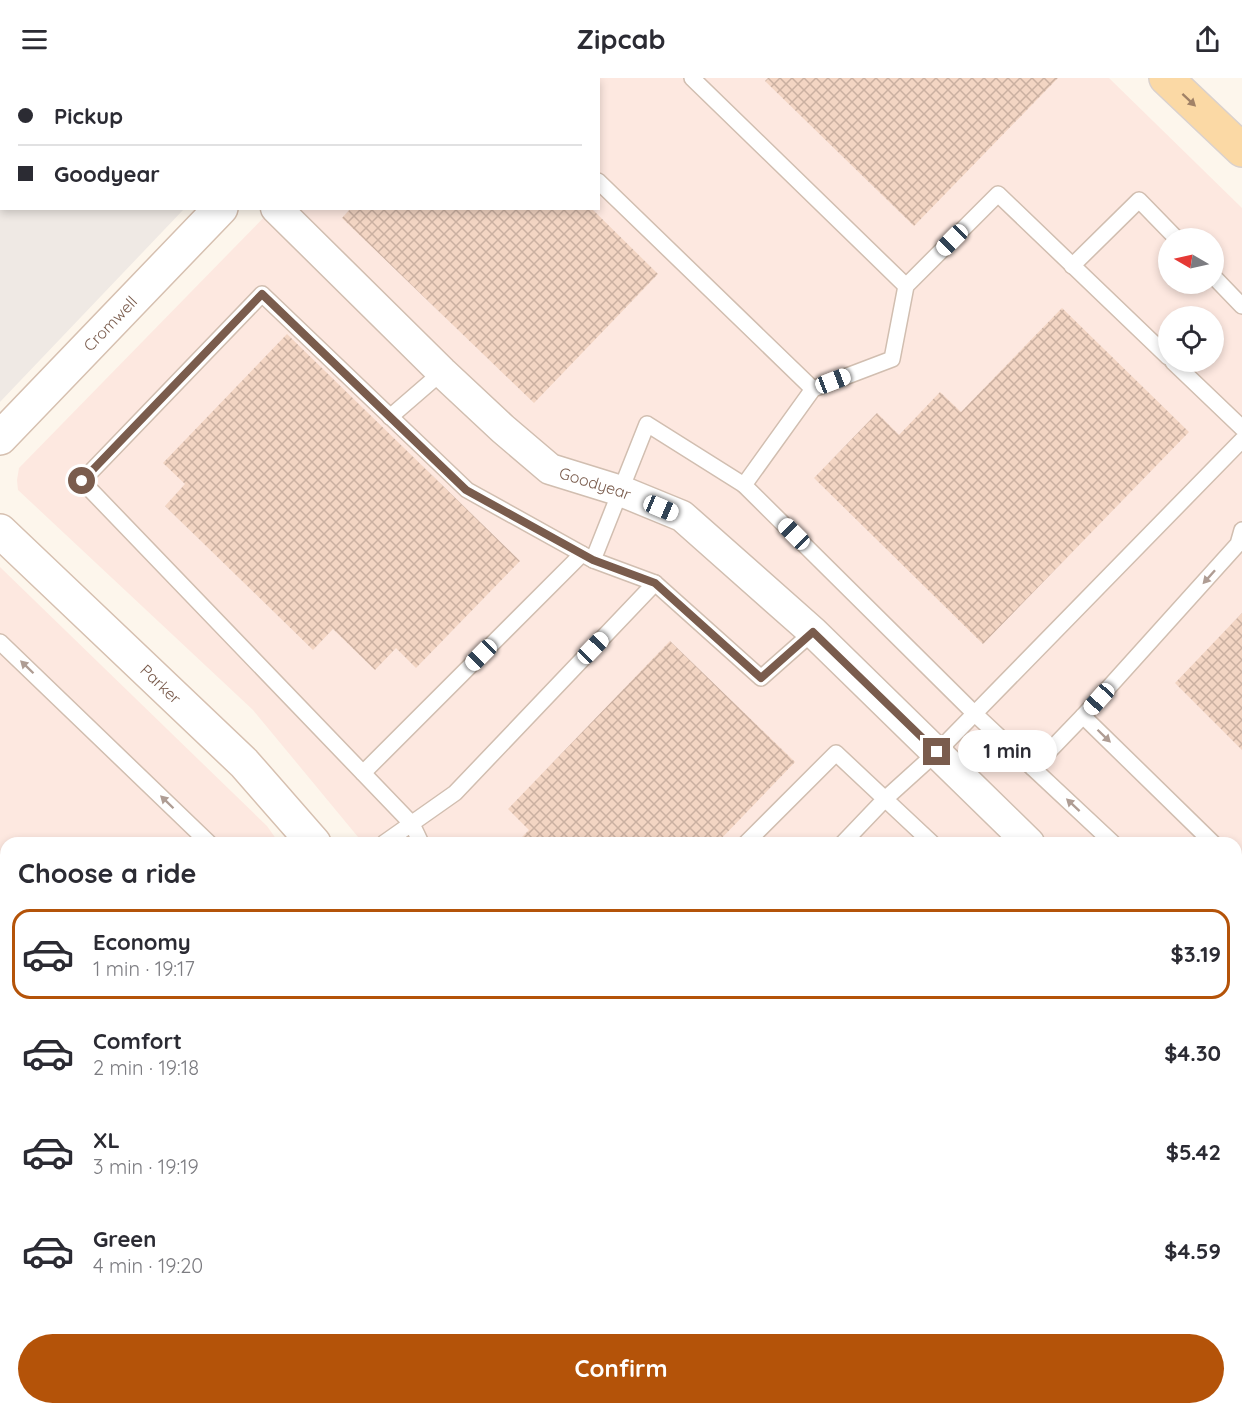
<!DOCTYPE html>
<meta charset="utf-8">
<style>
body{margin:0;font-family:Quicksand,sans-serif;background:#f7f7f7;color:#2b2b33;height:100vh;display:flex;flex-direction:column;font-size:22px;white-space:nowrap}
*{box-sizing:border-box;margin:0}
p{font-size:20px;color:#7c7c81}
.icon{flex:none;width:33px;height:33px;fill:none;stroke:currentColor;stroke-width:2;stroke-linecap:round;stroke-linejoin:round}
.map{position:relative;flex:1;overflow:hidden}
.side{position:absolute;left:0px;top:759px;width:1242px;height:578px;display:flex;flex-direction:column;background:#fff;border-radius:18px 18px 0 0;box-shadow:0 3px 9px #0003}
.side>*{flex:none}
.banner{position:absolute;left:0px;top:0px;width:600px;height:132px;box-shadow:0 3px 9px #0003;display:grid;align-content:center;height:132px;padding:0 18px;background:#fff}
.needle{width:39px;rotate:279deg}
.controls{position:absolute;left:1158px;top:150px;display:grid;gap:12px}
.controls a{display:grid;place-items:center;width:66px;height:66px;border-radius:50%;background:#fff;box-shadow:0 3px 9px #0003;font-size:30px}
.end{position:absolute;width:27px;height:27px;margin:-14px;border:8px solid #7a5c4d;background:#fff;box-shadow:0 0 0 3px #fff}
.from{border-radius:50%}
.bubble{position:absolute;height:42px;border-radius:21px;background:#fff;box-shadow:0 3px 9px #0003;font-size:20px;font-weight:700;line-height:42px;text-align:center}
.car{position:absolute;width:18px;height:36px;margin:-18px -9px;border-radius:8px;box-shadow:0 0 4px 2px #0007;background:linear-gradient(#fff 24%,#345 0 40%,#fff 0 76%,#345 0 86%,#fff 0)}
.banner b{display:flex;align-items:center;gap:21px;height:57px;font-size:22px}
.banner b+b{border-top:2px solid #e1e1e2}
.banner i{width:15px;height:15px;background:#2b2b33}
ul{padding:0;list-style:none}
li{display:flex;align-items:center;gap:18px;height:90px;margin:0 12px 9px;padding:0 6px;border:3px solid transparent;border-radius:18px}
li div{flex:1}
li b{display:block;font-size:22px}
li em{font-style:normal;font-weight:700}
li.current{border-color:#b45309}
li>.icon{width:54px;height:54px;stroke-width:1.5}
h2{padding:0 18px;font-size:27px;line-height:72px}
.action{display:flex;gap:12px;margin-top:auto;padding:12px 18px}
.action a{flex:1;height:69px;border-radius:36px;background:#b45309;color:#fff;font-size:24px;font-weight:700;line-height:69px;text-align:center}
header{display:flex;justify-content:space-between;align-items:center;height:78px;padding:0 18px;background:#fff;font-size:27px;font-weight:700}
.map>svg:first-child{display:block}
.commercial{fill:#fde8e0;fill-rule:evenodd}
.industrial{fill:#efe9e4}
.building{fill:url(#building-cross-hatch)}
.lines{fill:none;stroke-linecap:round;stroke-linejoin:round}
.lane-casing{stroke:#d1beb0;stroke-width:18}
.street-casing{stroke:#d1beb0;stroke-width:33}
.secondary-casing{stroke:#d6c0b0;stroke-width:36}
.primary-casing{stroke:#dad1cd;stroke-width:36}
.lane{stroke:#fff;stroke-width:15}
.street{stroke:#fff;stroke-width:30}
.secondary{stroke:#fff;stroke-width:33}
.primary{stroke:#fbd9a5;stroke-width:33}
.oneway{fill:#a18267}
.oneway2{fill:#af9d94}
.route{stroke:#7a5c4d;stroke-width:8}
.labels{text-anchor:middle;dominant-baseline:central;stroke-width:5;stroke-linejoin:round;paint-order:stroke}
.street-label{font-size:16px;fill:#7a5c4d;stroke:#fffaf3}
</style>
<header><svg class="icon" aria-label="menu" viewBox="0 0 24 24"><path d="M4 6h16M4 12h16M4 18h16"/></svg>Zipcab<svg class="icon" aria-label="share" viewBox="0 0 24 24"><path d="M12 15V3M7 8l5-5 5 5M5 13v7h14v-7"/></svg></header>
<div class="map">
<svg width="1242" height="1336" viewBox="0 0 1242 1336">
<defs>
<pattern id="building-cross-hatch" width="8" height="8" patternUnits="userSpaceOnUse" patternTransform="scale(1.5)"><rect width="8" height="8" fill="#f3d5c3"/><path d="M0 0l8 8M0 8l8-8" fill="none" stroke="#cab0a1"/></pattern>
</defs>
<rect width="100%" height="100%" fill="#fdf6ec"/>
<g class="commercial">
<path d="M399,0H1109L1242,130V1109L1236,1112V765H363L253,632L18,412L17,402L19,390L272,131L598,130V2L397,1ZM1168,160H1214V206H1168ZM1168,238H1214V284H1168Z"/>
<polygon points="0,489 267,748 279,765 6,765 6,1330 531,1330 532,1336 0,1336"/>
<polygon points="1242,1218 1242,1336 978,1336 992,1330 1236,1330 1236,1221"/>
<polygon points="616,1331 698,1331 683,1336 628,1336"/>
</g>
<polygon class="industrial" points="0,0 308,0 2,2 2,130 184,131 0,324"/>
<g class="building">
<polygon points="768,0 1058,0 914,148 765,3"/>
<polygon points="351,130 591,130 658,196 534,325 342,140"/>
<polygon points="1062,230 1189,354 983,566 814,400 877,335 899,357 940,314 961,334"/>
<polygon points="287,256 520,483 416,590 396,570 375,592 333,551 313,572 165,428 185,406 163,385"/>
<polygon points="1242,535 1242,672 1175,605"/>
<polygon points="670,563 795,684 717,765 516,765 529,752 508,731"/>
<polygon points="0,1087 6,1094 6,1330 208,1330 201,1336 0,1336"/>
<polygon points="1242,1298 1242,1336 1123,1336 1131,1330 1236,1330 1236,1302"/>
</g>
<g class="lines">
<g class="lane-casing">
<g id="lane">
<polyline points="491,0 493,2"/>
<polyline points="692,0 906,208"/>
<polyline points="598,103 813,311"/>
<polyline points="1072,188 1139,122 1176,160"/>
<polyline points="1214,199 1242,228"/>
<polyline points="1173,284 1242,350"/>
<polyline points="390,339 442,294"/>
<polyline points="744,407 975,636 1113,765"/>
<polyline points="593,482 647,346 744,407 813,311 892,281 906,208 998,116 1168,279"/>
<polyline points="655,505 761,600 813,554"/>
<polyline points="0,564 209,765"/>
<polyline points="1033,690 1083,638"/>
<polyline points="363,695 582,476"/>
<polyline points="384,765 455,715 655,505 593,482 467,412 262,216 82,403 412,746 421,765"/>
<polyline points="746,765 836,675 885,721 843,765"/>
<polyline points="932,765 885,721 937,674 1242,362"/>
<polyline points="1213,765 1083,638 1238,466 1242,452"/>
<polyline points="1236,787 1242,791"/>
<polyline points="1236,872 1242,868"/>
<polyline points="0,885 6,891"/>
<polyline points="979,1330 983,1336"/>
<polyline points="289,1336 295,1330"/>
</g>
</g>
<g class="street-casing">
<g id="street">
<path id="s1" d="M276,130L442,294L503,351L550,391L621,413L682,438L813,554L1029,765"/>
<polyline points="1236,980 1242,988"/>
</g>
</g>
<g class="secondary-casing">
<g id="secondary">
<polyline points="347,2 348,0"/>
<path id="s2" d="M0,360L221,130"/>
<path id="s3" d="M0,453L244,685L314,765"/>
<polyline points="1236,1166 1242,1163"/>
<polyline points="574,1330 576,1336"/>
<polyline points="833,1336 848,1330"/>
</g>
</g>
<g class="primary-casing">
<polyline id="primary" points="1166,0 1242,72"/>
</g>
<use href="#lane" class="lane"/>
<use href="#street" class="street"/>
<use href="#secondary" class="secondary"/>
<use href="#primary" class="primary"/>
</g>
<defs><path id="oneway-solid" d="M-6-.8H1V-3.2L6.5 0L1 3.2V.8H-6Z" transform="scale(1.5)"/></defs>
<use class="oneway" href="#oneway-solid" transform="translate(1189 22) rotate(43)"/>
<g class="oneway2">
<use href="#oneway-solid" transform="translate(1209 499) rotate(132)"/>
<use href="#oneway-solid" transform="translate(27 589) rotate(-136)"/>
<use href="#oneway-solid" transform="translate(1104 658) rotate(44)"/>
<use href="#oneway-solid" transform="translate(167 724) rotate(-136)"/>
<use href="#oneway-solid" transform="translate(1073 727) rotate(-137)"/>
</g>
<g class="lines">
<polyline class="route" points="82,403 262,216 466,412 593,482 655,505 761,600 813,554 937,674"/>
</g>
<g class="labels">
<g class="street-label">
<text stroke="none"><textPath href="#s2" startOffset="159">Cromwell</textPath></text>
<text stroke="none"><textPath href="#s1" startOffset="426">Goodyear</textPath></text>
<text stroke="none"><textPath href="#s3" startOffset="222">Parker</textPath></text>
</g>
</g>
</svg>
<div class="controls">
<a><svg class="needle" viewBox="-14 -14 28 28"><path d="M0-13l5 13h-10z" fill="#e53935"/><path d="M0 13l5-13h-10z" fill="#7c7c81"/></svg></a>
<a><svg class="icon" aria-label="locate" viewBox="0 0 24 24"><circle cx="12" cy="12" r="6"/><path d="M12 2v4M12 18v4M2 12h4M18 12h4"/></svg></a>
</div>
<i class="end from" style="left:82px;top:403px"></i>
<i class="end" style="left:937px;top:674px"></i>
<div class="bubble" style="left:958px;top:652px;width:99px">1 min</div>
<i class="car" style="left:952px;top:162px;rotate:225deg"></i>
<i class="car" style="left:833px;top:303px;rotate:69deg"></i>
<i class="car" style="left:661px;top:430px;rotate:113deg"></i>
<i class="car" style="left:794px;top:456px;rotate:315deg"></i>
<i class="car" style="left:593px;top:570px;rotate:44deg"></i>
<i class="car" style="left:481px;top:577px;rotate:225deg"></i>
<i class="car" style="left:1099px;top:621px;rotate:222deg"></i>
<div class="banner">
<b><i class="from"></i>Pickup</b>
<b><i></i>Goodyear</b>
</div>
<section class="side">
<h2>Choose a ride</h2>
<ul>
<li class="current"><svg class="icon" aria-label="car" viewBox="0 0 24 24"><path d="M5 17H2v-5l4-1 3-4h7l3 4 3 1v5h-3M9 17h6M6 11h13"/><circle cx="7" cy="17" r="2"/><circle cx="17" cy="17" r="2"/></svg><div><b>Economy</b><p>1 min · 19:17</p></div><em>$3.19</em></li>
<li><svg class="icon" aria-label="car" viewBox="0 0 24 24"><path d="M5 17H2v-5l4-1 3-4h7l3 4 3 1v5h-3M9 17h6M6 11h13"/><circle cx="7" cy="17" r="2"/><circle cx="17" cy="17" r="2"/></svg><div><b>Comfort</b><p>2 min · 19:18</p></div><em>$4.30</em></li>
<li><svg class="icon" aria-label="car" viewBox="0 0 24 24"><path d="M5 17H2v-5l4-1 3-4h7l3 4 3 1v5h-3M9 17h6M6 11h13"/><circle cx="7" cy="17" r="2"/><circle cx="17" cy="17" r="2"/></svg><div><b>XL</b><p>3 min · 19:19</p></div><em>$5.42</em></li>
<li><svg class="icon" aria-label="car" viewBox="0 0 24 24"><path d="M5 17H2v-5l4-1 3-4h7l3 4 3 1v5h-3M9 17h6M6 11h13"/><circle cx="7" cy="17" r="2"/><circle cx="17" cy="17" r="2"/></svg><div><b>Green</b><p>4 min · 19:20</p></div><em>$4.59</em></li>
</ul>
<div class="action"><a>Confirm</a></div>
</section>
</div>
